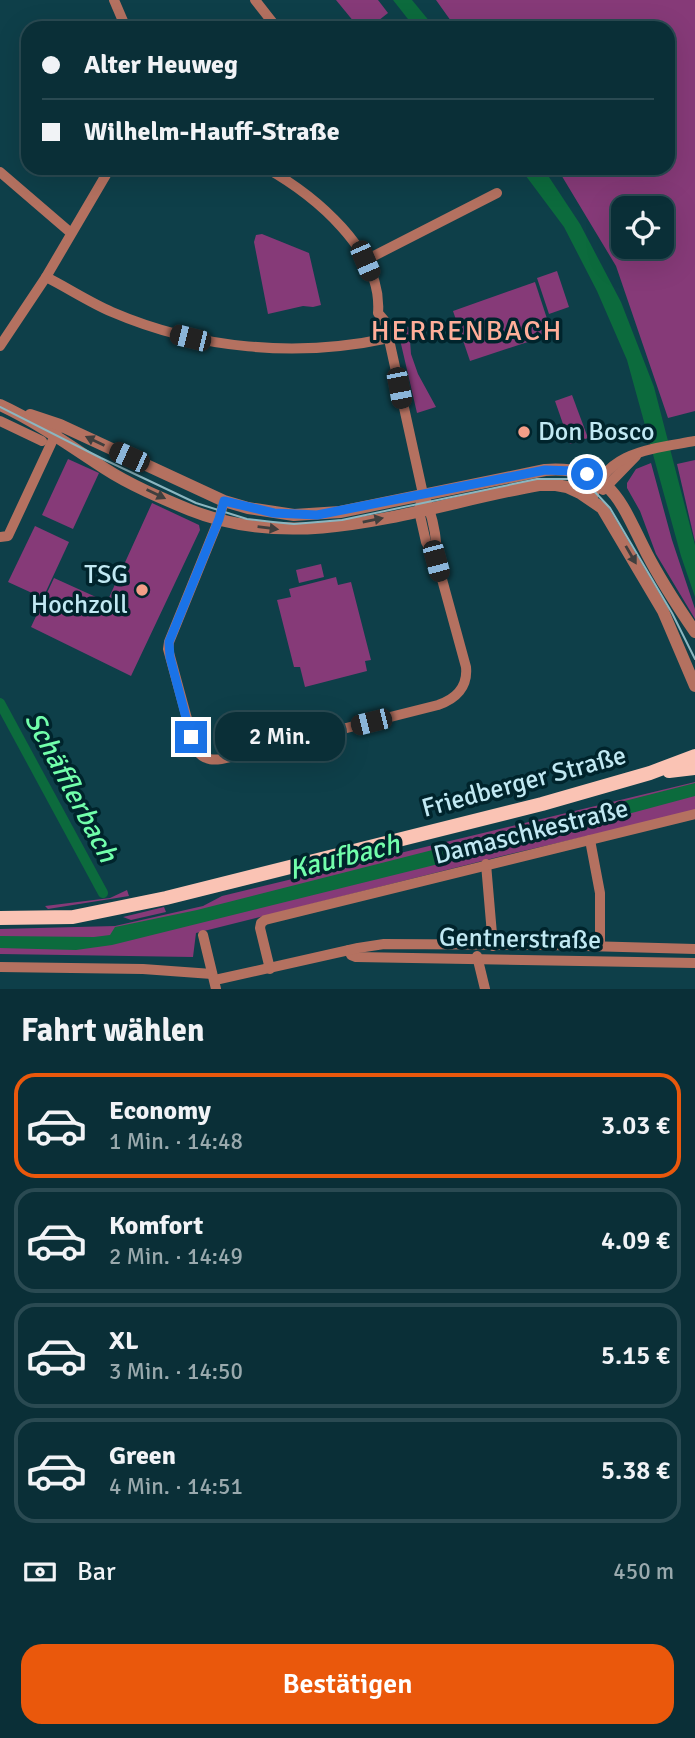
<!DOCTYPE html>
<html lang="de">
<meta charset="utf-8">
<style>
body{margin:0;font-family:Signika,sans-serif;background:#13373f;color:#f1f3f6;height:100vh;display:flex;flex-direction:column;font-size:26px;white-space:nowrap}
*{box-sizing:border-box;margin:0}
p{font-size:23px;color:#99a9ad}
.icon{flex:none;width:38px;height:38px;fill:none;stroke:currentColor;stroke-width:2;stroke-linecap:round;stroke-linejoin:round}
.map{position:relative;height:989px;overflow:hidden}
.details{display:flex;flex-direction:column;background:#0a2f37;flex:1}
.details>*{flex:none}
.top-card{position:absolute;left:21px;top:21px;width:654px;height:154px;border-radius:21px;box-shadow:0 7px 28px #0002,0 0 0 2px #2a4a52;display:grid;align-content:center;height:154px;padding:0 21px;background:#0a2f37}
.controls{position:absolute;left:611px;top:196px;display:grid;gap:14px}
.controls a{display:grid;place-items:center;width:63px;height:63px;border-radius:14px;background:#0a2f37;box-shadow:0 7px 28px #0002,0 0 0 2px #2a4a52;font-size:35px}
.end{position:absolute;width:32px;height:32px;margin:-16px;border:9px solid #1a73e8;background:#fff;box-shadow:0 0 0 4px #fff}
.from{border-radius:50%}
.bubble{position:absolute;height:49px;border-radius:21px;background:#0a2f37;box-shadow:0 7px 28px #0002,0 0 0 2px #2a4a52;font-size:23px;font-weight:600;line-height:49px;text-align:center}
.car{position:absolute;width:21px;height:42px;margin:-21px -10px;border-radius:9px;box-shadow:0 0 5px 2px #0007;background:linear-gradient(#222 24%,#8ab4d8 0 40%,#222 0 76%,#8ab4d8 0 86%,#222 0)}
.top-card b{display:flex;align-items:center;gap:24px;height:66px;font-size:26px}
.top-card b+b{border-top:2px solid #2a4a52}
.top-card i{width:18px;height:18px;background:#f1f3f6}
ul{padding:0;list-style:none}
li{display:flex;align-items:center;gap:21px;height:105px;margin:0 14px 10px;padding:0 7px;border:4px solid #2a4a52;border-radius:21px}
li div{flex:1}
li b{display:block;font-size:26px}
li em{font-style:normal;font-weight:600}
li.on{border-color:#ea580c}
li>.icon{width:63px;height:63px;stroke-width:1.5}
h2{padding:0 21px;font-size:32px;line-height:84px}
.pay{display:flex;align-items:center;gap:18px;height:77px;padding:0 21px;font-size:26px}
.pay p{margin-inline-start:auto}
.button{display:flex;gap:14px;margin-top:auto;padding:14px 21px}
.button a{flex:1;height:80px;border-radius:21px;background:#ea580c;color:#fff;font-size:28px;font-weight:600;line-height:80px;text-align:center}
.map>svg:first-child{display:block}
.green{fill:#863a78;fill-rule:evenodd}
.water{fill:#0c6b3d}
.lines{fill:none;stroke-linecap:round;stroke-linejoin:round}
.canal{stroke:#0c6b3d;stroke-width:10}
.minor{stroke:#b47160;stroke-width:10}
.tertiary{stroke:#b47160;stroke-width:12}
.primary{stroke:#fac3b4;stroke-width:14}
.tram{stroke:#8bb6c0;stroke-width:2}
.oneway{fill:#3f3f3e}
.route{stroke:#1a73e8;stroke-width:9}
.poi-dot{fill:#f49e88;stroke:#00242c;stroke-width:2.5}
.labels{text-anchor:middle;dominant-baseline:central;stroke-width:7;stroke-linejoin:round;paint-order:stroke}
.poi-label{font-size:26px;fill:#c1e9f3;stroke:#00242c;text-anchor:start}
.street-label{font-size:26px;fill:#c1e9f3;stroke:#00242c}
.neighbourhood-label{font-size:28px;letter-spacing:2px;fill:#ffae99;stroke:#00242c}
.water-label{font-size:28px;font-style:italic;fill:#71feab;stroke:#00242c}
</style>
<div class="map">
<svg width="695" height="989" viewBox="0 0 695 989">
<rect width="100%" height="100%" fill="#0e3f49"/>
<g class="green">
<polygon points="336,0 378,0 388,13 369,28 359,28"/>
<path d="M436,0H695V411L668,418L616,266L557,168H668V28H456ZM623,208H662V247H623Z"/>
<polygon points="262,234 309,253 321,305 313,307 303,306 268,314 254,242 256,235"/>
<polygon points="557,271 569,307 549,314 537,278"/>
<polygon points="535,282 552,334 470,361 453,311"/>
<polygon points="409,327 411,354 418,374 436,407 417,413 398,331"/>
<polygon points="572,395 588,438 570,444 555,401"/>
<polygon points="68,459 99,473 73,529 42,515"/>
<polygon points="695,460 695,542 677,464"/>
<polygon points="651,463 672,540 695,609 695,619 656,554 640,511 627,488 627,483 636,469"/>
<polygon points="152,503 199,525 200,530 131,676 31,627 54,578 107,602"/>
<polygon points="35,526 69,542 43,598 8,582"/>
<polygon points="321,564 324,577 299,583 296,570"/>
<polygon points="336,577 338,585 351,582 371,660 365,661 367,671 305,687 300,667 294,667 277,600 291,597 289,589"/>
<polygon points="695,782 695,811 506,855 196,933 193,957 0,954 0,929 115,926 203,906 222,896"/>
<polygon points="127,890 129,896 48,909 45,906 110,898"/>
<polygon points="164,907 166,912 131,920 123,917"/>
</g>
<g class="water">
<polygon points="393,0 412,0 435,28 415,28"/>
<polygon points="520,168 543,168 580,224 621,302 654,387 695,545 695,597 681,556 627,360 597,291 564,227"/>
<polygon points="695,783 695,796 487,852 112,945 76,950 0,948 0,936 94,937 110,935 115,927 197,910"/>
</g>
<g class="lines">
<polyline class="canal" points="0,703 103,893"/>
<g class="minor">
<polyline points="114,0 126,28"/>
<polyline points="255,0 277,28"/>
<path d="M266,168C314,195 383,251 378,313L384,320L388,335L423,494C433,515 437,537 437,560"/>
<polyline points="0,172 71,233"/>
<polyline points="364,261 497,193"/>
<path d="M46,277C68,288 89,302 112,312C198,349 297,358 389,338"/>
<polyline points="0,346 46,277 110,168"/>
<polyline points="0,421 42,441"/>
<polyline points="603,490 636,456"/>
<path d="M592,500C604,451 652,449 695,441"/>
<path d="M224,501L219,519L169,642L168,649L195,748C204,762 215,761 231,757L438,705C456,699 468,687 466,667L437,561L426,542L419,511L423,494"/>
<polyline points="0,537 8,536 57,431"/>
<polyline points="590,840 600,893 600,946"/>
<polyline points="486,864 493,946"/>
<polyline points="203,935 216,989"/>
<polyline points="349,950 351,955 356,957 695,963"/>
<polyline points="477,956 485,989"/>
<polyline points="0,967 143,969 212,974"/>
<polyline points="270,969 260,928 261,923 265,920 695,814"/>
<polyline points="215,980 358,948 384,944 550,945 695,949"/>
</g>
<g class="tertiary">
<path d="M0,405C37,422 70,446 104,468C130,485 161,498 190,510C304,556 424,505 539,485H556L567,487L580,493L602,508L663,611L695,686"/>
<path d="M30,415L60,425L224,501L248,508L294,515L340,512L545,470C613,465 621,504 647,554C661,581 678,607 695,632"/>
</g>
<g class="primary">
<polyline points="669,771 695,768"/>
<polyline points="0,918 73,917 166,898 542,804 650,773 695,756"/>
</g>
<polyline class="tram" points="0,407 101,458 196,503 247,519 273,522 294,524 342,520 537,479 572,479 594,491 610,508 672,613 695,659"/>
</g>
<defs><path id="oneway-solid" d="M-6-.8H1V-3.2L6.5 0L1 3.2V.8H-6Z" transform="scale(1.75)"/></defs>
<g class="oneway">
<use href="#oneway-solid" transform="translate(95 441) rotate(-154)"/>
<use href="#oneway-solid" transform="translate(156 494) rotate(26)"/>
<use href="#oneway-solid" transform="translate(373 520) rotate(-12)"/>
<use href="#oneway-solid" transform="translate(268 528) rotate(7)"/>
<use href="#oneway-solid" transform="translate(631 555) rotate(60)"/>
</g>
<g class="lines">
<polyline class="route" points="191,737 170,657 169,642 219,519 224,501 274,513 317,515 545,470 573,471 587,474"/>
</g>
<g class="poi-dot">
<circle cx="524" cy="432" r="7"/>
<circle cx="142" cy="590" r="7"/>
</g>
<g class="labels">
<g class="poi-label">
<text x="538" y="432">Don Bosco</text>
<text x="128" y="575" text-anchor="end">TSG<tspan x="128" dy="30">Hochzoll</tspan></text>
</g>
<g class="street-label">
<text transform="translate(524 782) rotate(-15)">Friedberger Straße</text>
<text transform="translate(531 832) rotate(-14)">Damaschkestraße</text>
<text transform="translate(520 939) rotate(1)">Gentnerstraße</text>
</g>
<g class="neighbourhood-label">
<text x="467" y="331">HERRENBACH</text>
</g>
<g class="water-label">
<text transform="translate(71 787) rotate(62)">Schäfflerbach</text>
<text transform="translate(344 857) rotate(-14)">Kaufbach</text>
</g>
</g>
</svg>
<div class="controls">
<a><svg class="icon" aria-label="locate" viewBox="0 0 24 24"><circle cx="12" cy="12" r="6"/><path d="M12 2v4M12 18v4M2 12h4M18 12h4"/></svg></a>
</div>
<i class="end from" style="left:587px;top:474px"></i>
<i class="end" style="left:191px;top:737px"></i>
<div class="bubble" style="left:215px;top:712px;width:130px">2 Min.</div>
<i class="car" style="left:365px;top:261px;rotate:157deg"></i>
<i class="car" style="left:190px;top:338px;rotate:284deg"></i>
<i class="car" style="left:399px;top:388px;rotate:169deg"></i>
<i class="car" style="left:129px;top:457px;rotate:294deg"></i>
<i class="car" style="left:436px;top:561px;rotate:165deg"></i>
<i class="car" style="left:371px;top:722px;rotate:256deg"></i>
<div class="top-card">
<b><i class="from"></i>Alter Heuweg</b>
<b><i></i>Wilhelm-Hauff-Straße</b>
</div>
</div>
<section class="details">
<h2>Fahrt wählen</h2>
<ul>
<li class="on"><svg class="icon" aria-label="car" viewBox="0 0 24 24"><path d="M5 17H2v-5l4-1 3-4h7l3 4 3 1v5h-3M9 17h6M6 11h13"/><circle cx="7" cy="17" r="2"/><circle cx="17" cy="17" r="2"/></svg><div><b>Economy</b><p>1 Min. · 14:48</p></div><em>3.03 €</em></li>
<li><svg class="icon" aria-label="car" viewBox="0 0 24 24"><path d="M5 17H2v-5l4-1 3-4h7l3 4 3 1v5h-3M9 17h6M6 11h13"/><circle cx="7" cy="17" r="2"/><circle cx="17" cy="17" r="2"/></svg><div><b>Komfort</b><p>2 Min. · 14:49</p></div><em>4.09 €</em></li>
<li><svg class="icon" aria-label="car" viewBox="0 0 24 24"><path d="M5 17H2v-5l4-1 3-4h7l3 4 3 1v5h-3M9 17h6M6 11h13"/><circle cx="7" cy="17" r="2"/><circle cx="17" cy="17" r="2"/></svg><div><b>XL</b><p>3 Min. · 14:50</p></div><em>5.15 €</em></li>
<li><svg class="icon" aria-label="car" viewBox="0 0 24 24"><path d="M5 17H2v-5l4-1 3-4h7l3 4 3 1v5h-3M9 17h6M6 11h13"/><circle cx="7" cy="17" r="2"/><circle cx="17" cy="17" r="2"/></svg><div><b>Green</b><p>4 Min. · 14:51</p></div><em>5.38 €</em></li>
</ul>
<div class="pay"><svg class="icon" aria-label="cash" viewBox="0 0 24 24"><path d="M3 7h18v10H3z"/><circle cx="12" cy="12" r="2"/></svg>Bar<p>450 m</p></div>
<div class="button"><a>Bestätigen</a></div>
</section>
